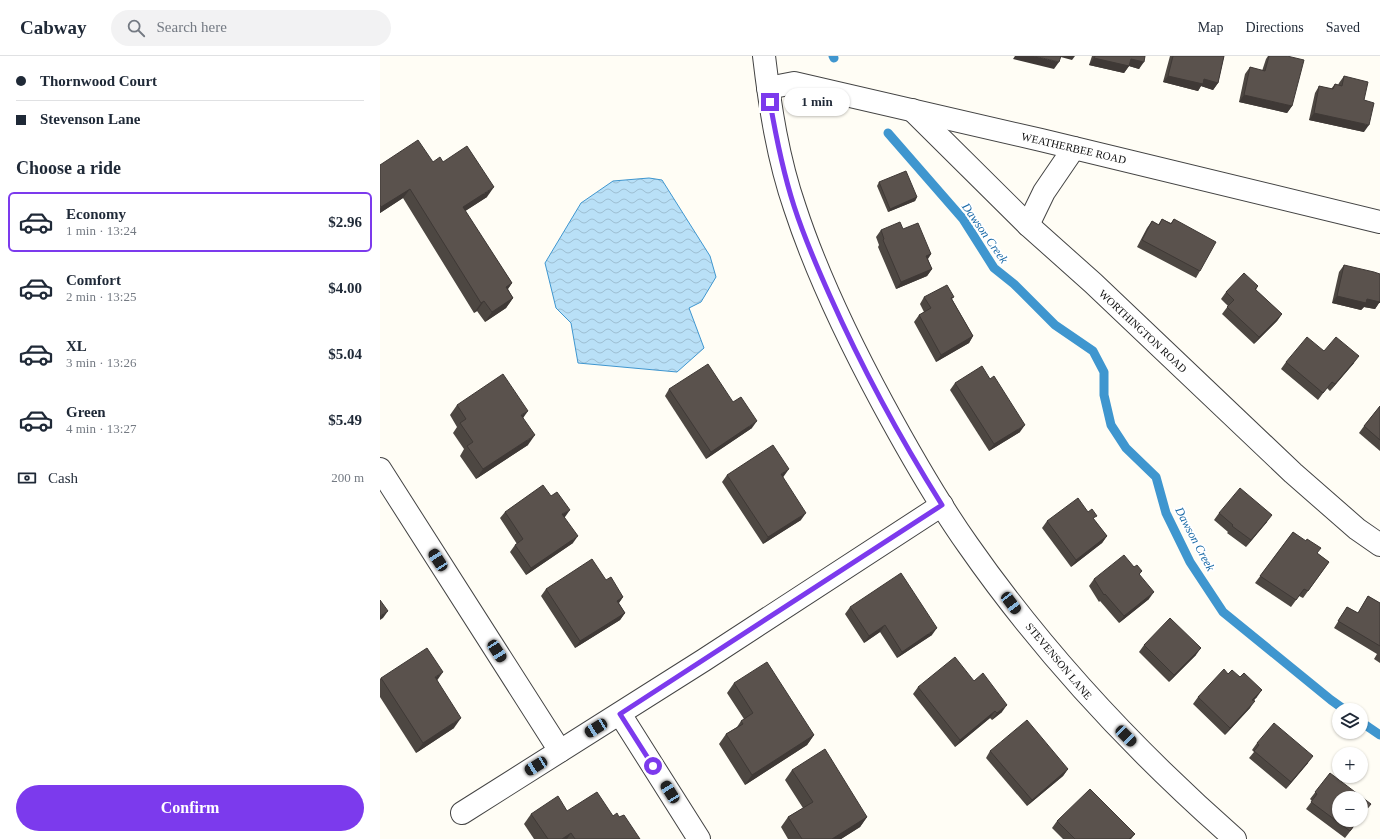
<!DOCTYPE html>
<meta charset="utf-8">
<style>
body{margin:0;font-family:Georgia,serif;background:#f2f2f3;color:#1f2937;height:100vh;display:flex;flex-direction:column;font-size:15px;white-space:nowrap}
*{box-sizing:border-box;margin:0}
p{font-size:13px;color:#747a83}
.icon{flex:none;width:22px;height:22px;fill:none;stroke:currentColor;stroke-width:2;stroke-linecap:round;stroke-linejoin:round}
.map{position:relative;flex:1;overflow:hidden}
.details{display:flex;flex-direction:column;background:#fff;width:380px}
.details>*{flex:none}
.top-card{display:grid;align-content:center;height:88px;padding:0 16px;background:#fff}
.controls{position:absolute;left:952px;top:647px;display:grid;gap:8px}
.controls a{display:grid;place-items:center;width:36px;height:36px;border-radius:50%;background:#fff;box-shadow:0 1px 3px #0004;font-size:20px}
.end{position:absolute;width:18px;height:18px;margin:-9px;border:5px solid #7c3aed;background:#fff;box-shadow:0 0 0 2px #fff}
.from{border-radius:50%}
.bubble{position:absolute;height:28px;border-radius:14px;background:#fff;box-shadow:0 1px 3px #0004;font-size:13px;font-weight:700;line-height:28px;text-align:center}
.car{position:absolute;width:12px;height:24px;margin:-12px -6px;border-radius:5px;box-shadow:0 0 3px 1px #0007;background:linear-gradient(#222 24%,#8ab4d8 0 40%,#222 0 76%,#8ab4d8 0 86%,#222 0)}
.top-card b{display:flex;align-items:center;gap:14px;height:38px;font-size:15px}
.top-card b+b{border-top:1px solid #e0e1e3}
.top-card i{width:10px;height:10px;background:#1f2937}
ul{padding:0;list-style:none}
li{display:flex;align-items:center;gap:12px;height:60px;margin:0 8px 6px;padding:0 8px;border:2px solid transparent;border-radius:6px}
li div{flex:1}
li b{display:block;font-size:15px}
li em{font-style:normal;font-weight:700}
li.current{border-color:#7c3aed}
li>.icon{width:36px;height:36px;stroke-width:1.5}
h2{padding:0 16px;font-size:18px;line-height:48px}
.pay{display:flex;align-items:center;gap:10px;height:44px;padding:0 16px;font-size:15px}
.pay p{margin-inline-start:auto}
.button{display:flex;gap:8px;margin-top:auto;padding:8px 16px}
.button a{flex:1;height:46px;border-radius:24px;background:#7c3aed;color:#fff;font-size:16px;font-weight:700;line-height:46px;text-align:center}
header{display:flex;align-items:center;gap:24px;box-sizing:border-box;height:56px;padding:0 20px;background:#fff;border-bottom:1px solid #e0e1e3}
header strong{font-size:19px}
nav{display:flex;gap:22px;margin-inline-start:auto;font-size:14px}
.search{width:280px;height:36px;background:#f2f2f3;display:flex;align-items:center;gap:10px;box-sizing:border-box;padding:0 14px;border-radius:22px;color:#747a83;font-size:15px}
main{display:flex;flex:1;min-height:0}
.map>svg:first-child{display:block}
.water{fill:url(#water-waves);stroke:#3f96cf}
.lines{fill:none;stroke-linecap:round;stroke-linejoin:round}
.stream{stroke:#3f96cf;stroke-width:9}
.minor-casing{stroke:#444;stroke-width:24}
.minor{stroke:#fff;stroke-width:22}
.wall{fill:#4d4742}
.shaded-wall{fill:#3f3936}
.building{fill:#5a524d;stroke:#3f3936}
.route{stroke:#7c3aed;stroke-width:5}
.labels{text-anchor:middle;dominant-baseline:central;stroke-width:4;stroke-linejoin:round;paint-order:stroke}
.street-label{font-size:11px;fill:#111;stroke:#fff}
.water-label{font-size:12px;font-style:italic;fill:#1768a6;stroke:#fff}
</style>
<header>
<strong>Cabway</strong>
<div class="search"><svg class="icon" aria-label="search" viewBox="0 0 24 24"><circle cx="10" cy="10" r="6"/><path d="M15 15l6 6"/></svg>Search here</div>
<nav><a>Map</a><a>Directions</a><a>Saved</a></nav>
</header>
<main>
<section class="details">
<div class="top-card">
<b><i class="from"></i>Thornwood Court</b>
<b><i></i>Stevenson Lane</b>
</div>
<h2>Choose a ride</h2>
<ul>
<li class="current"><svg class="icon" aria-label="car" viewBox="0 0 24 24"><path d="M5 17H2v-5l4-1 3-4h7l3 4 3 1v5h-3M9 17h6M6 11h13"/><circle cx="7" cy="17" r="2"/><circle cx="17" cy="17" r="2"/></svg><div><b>Economy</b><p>1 min · 13:24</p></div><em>$2.96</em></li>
<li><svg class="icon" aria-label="car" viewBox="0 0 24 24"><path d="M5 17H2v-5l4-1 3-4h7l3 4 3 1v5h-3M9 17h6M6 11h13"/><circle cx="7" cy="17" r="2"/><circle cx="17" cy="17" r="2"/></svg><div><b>Comfort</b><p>2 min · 13:25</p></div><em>$4.00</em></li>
<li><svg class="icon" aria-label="car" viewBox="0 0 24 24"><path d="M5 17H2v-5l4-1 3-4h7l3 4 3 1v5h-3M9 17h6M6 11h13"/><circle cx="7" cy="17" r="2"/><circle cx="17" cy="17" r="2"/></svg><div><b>XL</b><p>3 min · 13:26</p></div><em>$5.04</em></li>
<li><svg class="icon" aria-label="car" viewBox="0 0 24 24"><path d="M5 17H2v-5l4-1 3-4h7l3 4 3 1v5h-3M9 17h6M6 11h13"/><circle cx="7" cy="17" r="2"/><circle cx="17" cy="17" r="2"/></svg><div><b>Green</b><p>4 min · 13:27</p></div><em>$5.49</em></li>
</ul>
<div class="pay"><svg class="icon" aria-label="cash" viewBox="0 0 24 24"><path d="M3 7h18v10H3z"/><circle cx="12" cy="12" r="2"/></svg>Cash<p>200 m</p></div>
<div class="button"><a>Confirm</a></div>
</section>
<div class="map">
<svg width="1000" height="783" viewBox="0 0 1000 783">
<defs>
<pattern id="water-waves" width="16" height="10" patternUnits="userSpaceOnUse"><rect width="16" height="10" fill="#b9e0f7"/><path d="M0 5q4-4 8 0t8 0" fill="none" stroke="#9ebfd3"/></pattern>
</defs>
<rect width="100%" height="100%" fill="#fffdf5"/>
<polygon class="water" points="269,122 282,124 330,200 336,221 321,246 309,252 324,292 297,316 198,307 191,267 176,252 165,207 201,147 233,125"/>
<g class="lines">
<g class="stream">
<polyline points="453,0 454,2"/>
<polyline points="508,77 583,163 614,212 634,228 675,269 713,295 724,316 724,339 731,369 746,392 776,421 786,457 810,506 843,556 951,644 965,654"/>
<polyline points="981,666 1000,679"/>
</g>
<g class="minor-casing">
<g id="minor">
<path d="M384,0C390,51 398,103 415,152C437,219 469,285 503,348C529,396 556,444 588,489C664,598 755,695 855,783"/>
<polyline points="388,32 414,27 661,84 1000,166"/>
<polyline points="532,54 648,169 713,227 913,417 977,473 1000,489"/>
<polyline points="648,169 664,136 694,92"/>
<polyline points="0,413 180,695"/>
<polyline points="240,658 319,783"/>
<polyline points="82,757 324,604 562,449"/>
</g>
</g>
<use href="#minor" class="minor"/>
</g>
<g class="wall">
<polygon points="712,0 765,0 759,13 749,10 744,17 709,9"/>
<polygon points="790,0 844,0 838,27 833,34 821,30 818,35 783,26"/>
<polygon points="888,0 907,0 912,50 907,57 859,46 865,18 870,11 882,15 886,3"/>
<polygon points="964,20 984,44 984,76 929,64 935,37 939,30 951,33 955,28 958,29 959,27"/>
<polygon points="63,106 107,141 85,155 132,227 128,233 133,242 126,252 105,266 97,255 94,257 23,142 0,157 0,109"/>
<polygon points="499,126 537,141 535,145 508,156 497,130"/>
<polygon points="782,163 791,167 794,163 820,215 816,222 757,191 767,172 772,165 778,169"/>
<polygon points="523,173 551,198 548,203 552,213 547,220 516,233 498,191 499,189 496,181 501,174"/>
<polygon points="964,209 999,247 995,253 984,251 981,254 952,247 959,216"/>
<polygon points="878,230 876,234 902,258 897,265 874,288 842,258 848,250 841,243 846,236"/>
<polygon points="544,241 574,241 572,243 593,280 589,287 556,306 534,266 539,259 544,256 540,248"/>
<polygon points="944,295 974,307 950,335 947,332 938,344 901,313 906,306"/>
<polygon points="575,327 640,376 609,395 570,334"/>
<polygon points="289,333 372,372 326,403 285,340"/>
<polygon points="77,349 143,362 148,389 96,423 80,400 84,393 73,377 77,371 70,359"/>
<polygon points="1000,350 1000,395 979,377 984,370"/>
<polygon points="347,419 404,420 403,421 421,464 383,488 342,426"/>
<polygon points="171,440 185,461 184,461 193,487 146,519 130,496 135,489 137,488 120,462 125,456"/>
<polygon points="708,456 727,480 722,487 691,511 662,472 667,465"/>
<polygon points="839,457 887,466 866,491 847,477 848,476 834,464"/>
<polygon points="913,476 937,497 949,506 923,542 919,540 911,551 875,527"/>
<polygon points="754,511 762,515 759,519 769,543 739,567 720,545 719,546 709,530 714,523"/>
<polygon points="226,524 243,541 239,547 245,557 240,564 195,592 161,540 166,533"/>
<polygon points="988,540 1000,547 1000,607 994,603 997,598 954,572 967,551 978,557"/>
<polygon points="470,551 552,579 517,602 500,576 484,587 465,558"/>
<polygon points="764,589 816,599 789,626 759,596"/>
<polygon points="848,618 860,621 877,641 873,644 870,652 845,679 813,648 818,641"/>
<polygon points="1,622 57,624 74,672 36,697 0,641 0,623"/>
<polygon points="594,625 622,656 612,664 610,662 575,691 533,638 538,631"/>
<polygon points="354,627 434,679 427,689 365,729 339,688 346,678 357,671 361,665 364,663 347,637"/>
<polygon points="877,687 928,707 906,733 869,702 874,696 872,694"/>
<polygon points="610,695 688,713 683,720 647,750 606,702"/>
<polygon points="412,714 487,761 480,771 461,783 408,783 401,771 408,761 423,752 405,724"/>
<polygon points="950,717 959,764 979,764 965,782 926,753 932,745 930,743"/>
<polygon points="187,755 233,760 239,761 260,783 154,783 144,768 151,758"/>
<polygon points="677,765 755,778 751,783 683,783 672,772"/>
</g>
<g class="shaded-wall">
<polygon points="635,0 654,0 679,6 674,13 633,3"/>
<polygon points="677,0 695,0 692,4"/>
<polygon points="714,2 751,3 764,6 759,13 749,10 744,17 709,9"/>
<polygon points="788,20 824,23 838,27 833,34 821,30 818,35 783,26"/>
<polygon points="864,39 912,50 907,57 859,46"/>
<polygon points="934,57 989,69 984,76 929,64"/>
<polygon points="114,131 107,141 76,161 83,151"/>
<polygon points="30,133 23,142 0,157 0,152 1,151"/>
<polygon points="537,141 535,145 508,156 510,153"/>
<polygon points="551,198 546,205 546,200"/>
<polygon points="552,213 547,220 516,233 521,226"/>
<polygon points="132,227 125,237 126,231"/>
<polygon points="957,240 1000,242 1000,247 999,247 995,253 984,251 981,254 952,247"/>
<polygon points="133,242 126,252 105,266 112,256"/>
<polygon points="104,245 97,255 94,257 101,247"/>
<polygon points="902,258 897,265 874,288 879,281"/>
<polygon points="593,280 589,287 556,306 561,299"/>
<polygon points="979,300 974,307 950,335 955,328"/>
<polygon points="148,355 141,365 141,359"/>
<polygon points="377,365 372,372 326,403 331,396"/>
<polygon points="645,369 640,376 609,395 614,388"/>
<polygon points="155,379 148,389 96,423 103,413"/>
<polygon points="409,413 404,420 397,425 401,418"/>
<polygon points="190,454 185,461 177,465 182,458"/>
<polygon points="426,457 421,464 383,488 388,481"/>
<polygon points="892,459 887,466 866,491 871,484"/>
<polygon points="198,480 193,487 146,519 151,512"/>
<polygon points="727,480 722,487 691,511 696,504"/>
<polygon points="774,536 769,543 739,567 744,560"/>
<polygon points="243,541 238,548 237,545"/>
<polygon points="8,555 3,562 0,564 0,560"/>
<polygon points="245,557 240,564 195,592 200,585"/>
<polygon points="505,569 500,576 484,587 489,580"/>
<polygon points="557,572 552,579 517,602 522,596"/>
<polygon points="821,592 816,599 789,626 794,619"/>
<polygon points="63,616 56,626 55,621"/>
<polygon points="882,634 877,641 868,651 872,644"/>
<polygon points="875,645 870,652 845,679 850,672"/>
<polygon points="627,649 622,656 612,664 617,657"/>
<polygon points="615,655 610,662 575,691 580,684"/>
<polygon points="81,662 74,672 36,697 43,687"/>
<polygon points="434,679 427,689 365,729 372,719"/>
<polygon points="933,700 928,707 906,733 911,726"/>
<polygon points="688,713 683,720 647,750 652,744"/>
<polygon points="487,761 480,771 461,783 452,783"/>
<polygon points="191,777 187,783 182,783"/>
</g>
<g class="building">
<polygon points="654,0 681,0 679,6"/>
<polygon points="715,0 765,0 764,6 751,3 749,10 714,2"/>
<polygon points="793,0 844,0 838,27 824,23 823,28 788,20"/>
<polygon points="889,0 907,0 924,4 912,50 864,39 870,11 885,15"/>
<polygon points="964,20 988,26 984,44 994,47 989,69 934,57 939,30 953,33 955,28 962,30"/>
<polygon points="38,84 53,106 60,101 63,106 87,90 114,131 83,151 132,227 126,231 133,242 112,256 104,245 101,247 30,133 1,151 0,149 0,109"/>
<polygon points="526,115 537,141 510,153 499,126"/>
<polygon points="782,163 791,168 794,163 836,186 820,215 762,184 772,165 779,169"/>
<polygon points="520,166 523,173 538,167 551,198 546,200 552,213 521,226 503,184 504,183 501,174"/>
<polygon points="964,209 994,216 1000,218 1000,246 987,243 986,247 957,240"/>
<polygon points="864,217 878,230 875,233 902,258 879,281 847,251 854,244 846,236"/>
<polygon points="567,229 574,241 571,242 593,280 561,299 539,259 551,252 544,241"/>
<polygon points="927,281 944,295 956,281 979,300 955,328 952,326 943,337 906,306"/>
<polygon points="328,308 353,346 361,341 377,365 331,396 289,333"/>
<polygon points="602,310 610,323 614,320 645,369 614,388 575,327"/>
<polygon points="123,318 148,355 141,359 155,379 103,413 87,390 93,386 80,367 86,363 77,349"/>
<polygon points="1000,350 1000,384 984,370"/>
<polygon points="393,389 409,413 401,418 426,457 388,481 347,419"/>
<polygon points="163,429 171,440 177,436 190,454 182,458 198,480 151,512 135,489 143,483 125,456"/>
<polygon points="860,432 892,459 871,484 852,470 853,469 839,457"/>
<polygon points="698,442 708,456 712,453 717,460 713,462 727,480 696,504 667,465"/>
<polygon points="913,476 926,485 927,483 941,492 937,497 949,506 928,535 924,533 916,544 880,520"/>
<polygon points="744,499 754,511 757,509 762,515 759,518 774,536 744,560 725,538 724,539 714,523"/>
<polygon points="212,503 226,524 231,521 243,541 237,545 245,557 200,585 166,533"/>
<polygon points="521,517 557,572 522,596 505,569 489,580 470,551"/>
<polygon points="988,540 1000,547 1000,590 958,565 967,551 978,557"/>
<polygon points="0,544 8,555 0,560"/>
<polygon points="790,562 821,592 794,619 764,589"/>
<polygon points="47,592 63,616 55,621 81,662 43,687 1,622"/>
<polygon points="575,601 594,625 603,617 627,649 617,657 615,655 580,684 538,631"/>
<polygon points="387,606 434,679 372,719 346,678 363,668 361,665 373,657 354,627"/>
<polygon points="844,613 848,618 852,614 860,621 864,617 882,634 872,644 875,645 850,672 818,641"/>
<polygon points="647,664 688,713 652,744 610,695"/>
<polygon points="894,667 933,700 911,726 874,695 879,689 877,687"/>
<polygon points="445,693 487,761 452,783 422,783 408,761 433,746 412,714"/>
<polygon points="950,717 991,748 981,760 981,742 959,742 959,764 978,764 970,775 931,746 937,738 935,736"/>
<polygon points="710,733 755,778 749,783 695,783 677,765"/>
<polygon points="217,736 233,760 237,757 239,761 244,759 260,783 195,783 191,777 182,783 168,783 151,758 178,740 187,755"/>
</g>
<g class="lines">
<path class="route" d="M273,710L240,658L562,449C520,382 482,312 450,240C437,211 424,181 414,150C403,116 396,81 390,46"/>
</g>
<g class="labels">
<g class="street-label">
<text transform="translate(694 92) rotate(13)">WEATHERBEE ROAD</text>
<text transform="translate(763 275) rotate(43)">WORTHINGTON ROAD</text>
<text transform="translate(679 605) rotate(50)">STEVENSON LANE</text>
</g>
<g class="water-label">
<text transform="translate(605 177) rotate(55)">Dawson Creek</text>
<text transform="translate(815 483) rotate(62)">Dawson Creek</text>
</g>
</g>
</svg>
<div class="controls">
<a><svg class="icon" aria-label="layers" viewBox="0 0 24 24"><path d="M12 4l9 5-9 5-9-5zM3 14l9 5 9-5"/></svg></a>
<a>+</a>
<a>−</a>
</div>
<i class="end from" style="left:273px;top:710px"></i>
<i class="end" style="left:390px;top:46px"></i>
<div class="bubble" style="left:404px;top:32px;width:66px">1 min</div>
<i class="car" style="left:58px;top:504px;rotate:327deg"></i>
<i class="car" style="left:631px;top:547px;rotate:143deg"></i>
<i class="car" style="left:117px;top:595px;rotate:147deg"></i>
<i class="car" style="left:216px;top:672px;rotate:238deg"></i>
<i class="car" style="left:746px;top:680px;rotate:135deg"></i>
<i class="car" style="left:156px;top:710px;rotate:238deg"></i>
<i class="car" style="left:290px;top:736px;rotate:328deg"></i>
</div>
</main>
